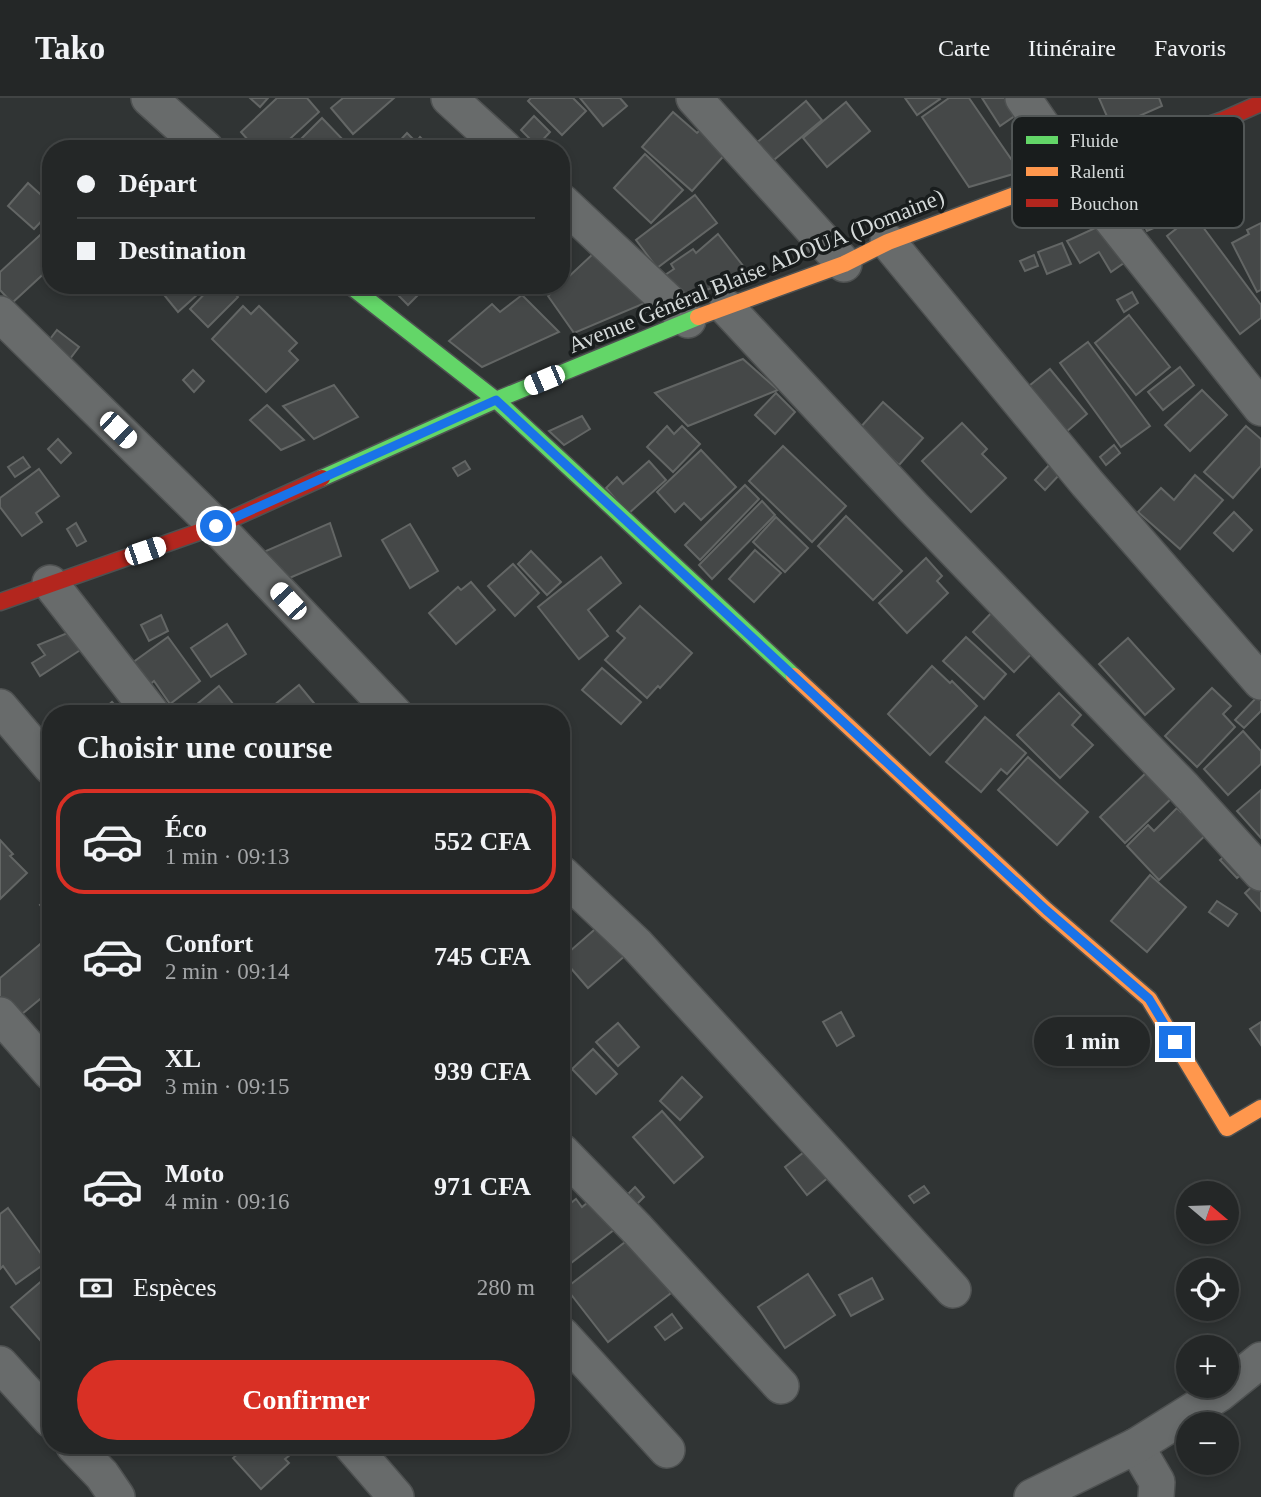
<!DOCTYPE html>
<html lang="fr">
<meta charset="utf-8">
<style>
body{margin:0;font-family:"Times New Roman",serif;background:#303333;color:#f1f3f6;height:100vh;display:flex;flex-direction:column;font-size:26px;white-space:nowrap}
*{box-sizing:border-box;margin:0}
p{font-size:23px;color:#a3a5a7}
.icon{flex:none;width:38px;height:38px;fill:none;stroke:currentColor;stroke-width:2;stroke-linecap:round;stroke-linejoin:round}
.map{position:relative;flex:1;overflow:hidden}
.side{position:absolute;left:42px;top:607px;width:528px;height:749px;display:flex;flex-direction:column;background:#242727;border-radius:28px;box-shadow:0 4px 10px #0003,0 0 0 2px #414444}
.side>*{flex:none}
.banner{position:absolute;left:42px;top:42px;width:528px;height:154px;border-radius:28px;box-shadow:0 4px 10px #0003,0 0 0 2px #414444;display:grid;align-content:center;height:154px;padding:0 35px;background:#242727}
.needle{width:46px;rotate:109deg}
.controls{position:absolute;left:1176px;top:1083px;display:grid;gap:14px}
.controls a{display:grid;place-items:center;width:63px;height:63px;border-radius:50%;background:#242727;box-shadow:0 4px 10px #0003,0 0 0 2px #414444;font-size:35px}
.end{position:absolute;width:32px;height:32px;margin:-16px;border:9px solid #1a73e8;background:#fff;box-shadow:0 0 0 4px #fff}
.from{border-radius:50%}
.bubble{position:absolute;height:49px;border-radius:24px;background:#242727;box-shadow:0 4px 10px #0003,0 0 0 2px #414444;font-size:23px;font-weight:800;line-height:49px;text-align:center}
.car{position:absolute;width:21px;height:42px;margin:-21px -10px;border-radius:9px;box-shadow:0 0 5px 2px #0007;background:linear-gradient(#fff 24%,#345 0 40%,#fff 0 76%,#345 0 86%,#fff 0)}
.banner b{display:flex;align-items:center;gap:24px;height:66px;font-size:26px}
.banner b+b{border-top:2px solid #414444}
.banner i{width:18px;height:18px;background:#f1f3f6}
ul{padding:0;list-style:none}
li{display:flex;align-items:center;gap:21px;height:105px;margin:0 14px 10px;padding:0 21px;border:4px solid transparent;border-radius:28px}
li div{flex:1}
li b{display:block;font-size:26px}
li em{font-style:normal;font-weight:800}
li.on{border-color:#d93025}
li>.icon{width:63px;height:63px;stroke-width:1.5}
h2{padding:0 35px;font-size:32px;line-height:84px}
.pay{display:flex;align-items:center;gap:18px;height:77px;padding:0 35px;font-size:26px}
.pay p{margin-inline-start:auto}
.primary-button{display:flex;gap:14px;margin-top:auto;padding:14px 35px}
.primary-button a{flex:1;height:80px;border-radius:42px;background:#d93025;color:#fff;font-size:28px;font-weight:800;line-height:80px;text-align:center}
header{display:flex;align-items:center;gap:42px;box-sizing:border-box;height:98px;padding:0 35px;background:#242727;border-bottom:2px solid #414444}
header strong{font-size:33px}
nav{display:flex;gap:38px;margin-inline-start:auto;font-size:24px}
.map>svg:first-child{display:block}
.building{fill:#454848;stroke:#636665;stroke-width:2}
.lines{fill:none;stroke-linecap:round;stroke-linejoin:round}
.street-casing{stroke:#4e5151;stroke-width:38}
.fast-casing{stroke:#4e5151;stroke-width:19}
.slow-casing{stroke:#4e5151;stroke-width:19}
.jam-casing{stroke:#4e5151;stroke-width:19}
.street{stroke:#686b6b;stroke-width:35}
.fast{stroke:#63d668;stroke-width:16}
.slow{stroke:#ff974d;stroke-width:16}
.jam{stroke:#b3261e;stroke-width:16}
.route{stroke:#1a73e8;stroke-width:9}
.labels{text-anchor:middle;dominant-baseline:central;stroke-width:7;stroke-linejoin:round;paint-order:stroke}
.street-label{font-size:23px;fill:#d5dada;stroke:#191d1d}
.key{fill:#191d1d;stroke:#515656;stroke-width:2}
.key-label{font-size:19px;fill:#d5dada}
</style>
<header>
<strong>Tako</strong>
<nav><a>Carte</a><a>Itinéraire</a><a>Favoris</a></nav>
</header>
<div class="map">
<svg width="1261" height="1399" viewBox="0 0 1261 1399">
<rect width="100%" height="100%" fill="#303434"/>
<g class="building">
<polygon points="250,0 268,0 260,9"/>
<polygon points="277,0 307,0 319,14 279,51 256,51 241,34"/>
<polygon points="343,0 394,0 353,36 331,10"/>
<polygon points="531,0 573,0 586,13 562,37 528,3"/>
<polygon points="580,0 620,0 627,8 603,28"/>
<polygon points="905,0 939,0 940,1 917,17"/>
<polygon points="949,0 969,0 1020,74 969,89 922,19"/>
<polygon points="982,0 1010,0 1019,15 1000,28"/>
<polygon points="1099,0 1159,0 1162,8 1112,30"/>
<polygon points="806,3 822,22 769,66 754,47"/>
<polygon points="846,4 870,33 827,69 803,40"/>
<polygon points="673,14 697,35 703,29 729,52 692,93 642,49"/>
<polygon points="534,18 550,34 537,48 521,32"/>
<polygon points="322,20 349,48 347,51 291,51"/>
<polygon points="1038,31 1050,51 1024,67 1012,46"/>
<polygon points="407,35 416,44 420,39 432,51 392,51"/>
<polygon points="645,56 683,92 651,125 614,90"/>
<polygon points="28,85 51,106 51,113 34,131 8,108"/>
<polygon points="695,97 717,125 657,170 636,142"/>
<polygon points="1176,98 1184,117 1147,133 1139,115"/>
<polygon points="1194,117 1261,207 1261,220 1240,236 1167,138"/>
<polygon points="1108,124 1131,160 1111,174 1099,154 1080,165 1067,143"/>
<polygon points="1261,125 1261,192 1257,194 1232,145 1249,136 1247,132"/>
<polygon points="51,127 51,169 12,205 0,192 0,174"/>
<polygon points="718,136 748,174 679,204 659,181 674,171 671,166 693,151 696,155"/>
<polygon points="1062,145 1071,166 1047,176 1038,154"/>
<polygon points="594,155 645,205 574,235 548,198"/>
<polygon points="1034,157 1038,168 1025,173 1020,163"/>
<polygon points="156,187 208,187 178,214"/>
<polygon points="213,187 226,187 238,199 208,229 190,211"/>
<polygon points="401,187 428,187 408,207 395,194"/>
<polygon points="1132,194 1138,205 1124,214 1117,202"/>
<polygon points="522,197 559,234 482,269 449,243 492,206 500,214"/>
<polygon points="243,208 251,216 259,208 297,245 289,253 298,262 266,294 212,241"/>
<polygon points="1129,217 1170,269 1136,297 1095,245"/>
<polygon points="57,232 79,249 69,262 47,245"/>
<polygon points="1088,244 1150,328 1121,349 1060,265"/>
<polygon points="743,261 778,292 688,328 655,295"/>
<polygon points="1180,269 1194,287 1163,312 1148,294"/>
<polygon points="1050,271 1087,316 1066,334 1029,288"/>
<polygon points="193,272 204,283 194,294 183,282"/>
<polygon points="334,287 358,319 314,341 283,308"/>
<polygon points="1202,292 1227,317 1190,353 1165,327"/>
<polygon points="776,295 795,314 775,336 755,317"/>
<polygon points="883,304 923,340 899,367 859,331"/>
<polygon points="267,307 304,342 281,352 250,322"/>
<polygon points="582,318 590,331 564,347 549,333"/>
<polygon points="962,325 987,351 982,356 1006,380 971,414 922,363"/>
<polygon points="667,328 674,336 682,328 700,346 673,374 647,349"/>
<polygon points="1246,328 1261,341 1261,368 1233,400 1204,374"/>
<polygon points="58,341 71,355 61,365 48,351"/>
<polygon points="1114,347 1120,355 1106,367 1100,359"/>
<polygon points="783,348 846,408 812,444 749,383"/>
<polygon points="701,352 736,389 701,422 684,405 675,414 657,394"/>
<polygon points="23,359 30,369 15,379 8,369"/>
<polygon points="465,363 470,371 458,378 453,370"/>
<polygon points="649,363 666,382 628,416 606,390 617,379 623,386"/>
<polygon points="1051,365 1061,375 1045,392 1035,382"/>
<polygon points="39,371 59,398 36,415 42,424 22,438 0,409 0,400"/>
<polygon points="1195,377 1223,402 1180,451 1138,414 1161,390 1174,402"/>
<polygon points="745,387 759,401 700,462 685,447"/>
<polygon points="762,403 775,417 712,481 699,467"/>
<polygon points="1234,414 1252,432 1233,453 1214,435"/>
<polygon points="846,418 902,473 873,502 818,448"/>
<polygon points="776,419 808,450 785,474 753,444"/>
<polygon points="76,425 86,443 77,448 67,431"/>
<polygon points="330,425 341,458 287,481 259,456"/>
<polygon points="410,426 438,473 410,490 382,442"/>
<polygon points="755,452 781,475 754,504 729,481"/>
<polygon points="531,453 561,484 547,497 518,466"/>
<polygon points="601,459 621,485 588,512 608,538 579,561 538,509"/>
<polygon points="926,460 942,478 937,483 948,495 907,535 879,505"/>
<polygon points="513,466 539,495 515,518 488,488"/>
<polygon points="471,484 495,512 456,546 429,515 458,489 461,492"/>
<polygon points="640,508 692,555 660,590 658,588 647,600 605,562 625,540 617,533"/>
<polygon points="997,509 1038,549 1014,574 973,534"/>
<polygon points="161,517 168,533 149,543 141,527"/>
<polygon points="227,526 246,556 211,579 191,550"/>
<polygon points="75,532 85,549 40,578 32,565 45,557 38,547"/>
<polygon points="168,539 200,583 170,606 154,583 148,588 132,565"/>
<polygon points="966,539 1006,576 984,601 943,563"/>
<polygon points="1128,540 1174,591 1145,617 1099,566"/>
<polygon points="932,568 950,585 952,583 977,608 930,657 888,616"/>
<polygon points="602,570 641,604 621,626 582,592"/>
<polygon points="299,587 318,610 311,616 263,616"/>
<polygon points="219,588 241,616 193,616 190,612"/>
<polygon points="1212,590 1231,608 1223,616 1235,629 1197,669 1165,638"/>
<polygon points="1059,595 1081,617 1072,627 1093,647 1060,680 1017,637"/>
<polygon points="1258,598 1261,602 1261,613 1244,630 1235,622"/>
<polygon points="112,604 123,616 98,616"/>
<polygon points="985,619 1026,655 1007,676 1001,671 981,694 946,664"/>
<polygon points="1243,633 1261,653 1261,666 1228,697 1204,671"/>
<polygon points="1028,659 1088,714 1057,747 998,692"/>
<polygon points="1150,671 1175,697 1125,745 1100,719"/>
<polygon points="1261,692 1261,740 1237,713"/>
<polygon points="1191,704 1214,729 1159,782 1127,748 1148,727 1154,733 1177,710 1181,714"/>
<polygon points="0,742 13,756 10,758 27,775 0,801"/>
<polygon points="1232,752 1248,770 1237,780 1220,762"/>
<polygon points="1150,777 1186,809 1147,854 1111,823"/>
<polygon points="1260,781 1261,782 1261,813 1245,795"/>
<polygon points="51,798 51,820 40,807"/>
<polygon points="1217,803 1237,816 1228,828 1209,814"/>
<polygon points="601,826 627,856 588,890 562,860"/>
<polygon points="51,837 51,892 16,921 0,902 0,880"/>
<polygon points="841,914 854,938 837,948 823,924"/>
<polygon points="1261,924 1261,947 1250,931"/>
<polygon points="618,925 639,949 618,968 596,944"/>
<polygon points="593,951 617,976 596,996 572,971"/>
<polygon points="682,979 702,999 680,1022 660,1003"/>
<polygon points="662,1013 703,1059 674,1085 633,1039"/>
<polygon points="808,1051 830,1078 807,1097 785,1069"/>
<polygon points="924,1088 929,1095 914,1105 909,1098"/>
<polygon points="635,1089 644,1099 635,1108 626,1098"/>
<polygon points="576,1101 582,1109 592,1101 615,1131 571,1165 562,1154 562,1112"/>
<polygon points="8,1110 47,1164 16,1186 3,1168 0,1171 0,1116"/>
<polygon points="629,1141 671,1195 608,1244 566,1190"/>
<polygon points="51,1175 51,1246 47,1250 11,1209"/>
<polygon points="808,1176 835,1217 785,1250 758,1209"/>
<polygon points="872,1180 883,1201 851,1218 839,1197"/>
<polygon points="672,1216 682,1230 665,1242 655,1229"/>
<polygon points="247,1348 281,1348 290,1357 285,1361 289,1365 261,1391 233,1360"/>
</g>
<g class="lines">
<g class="street-casing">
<g id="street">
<polyline points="149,0 206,51"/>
<polyline points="449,0 505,51"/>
<polyline points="694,0 844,166"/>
<polyline points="1023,0 1074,74 1261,310"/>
<polyline points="562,104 688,222"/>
<polyline points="888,144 1087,385 1261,584"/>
<polyline points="727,210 913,409 1184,690 1261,775"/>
<polyline points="0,216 216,428 395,616"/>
<polyline points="50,485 152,616"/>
<polyline points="0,609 51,669"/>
<polyline points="562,776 637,847 953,1192"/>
<polyline points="0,917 51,975"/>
<polyline points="562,1054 637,1131 781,1288"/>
<polyline points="562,1237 667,1352"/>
<polyline points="0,1266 51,1322"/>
<polyline points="74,1348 102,1377 117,1399"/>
<polyline points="352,1348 396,1399"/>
<polyline points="1136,1348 1157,1384 1156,1399"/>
<polyline points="1032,1399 1136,1348 1219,1296 1261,1262"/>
</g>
</g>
<g class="fast-casing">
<g id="fast">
<polyline points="349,187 496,302 794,578"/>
<polyline points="322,380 496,302 698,219"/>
</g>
</g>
<g class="slow-casing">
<g id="slow">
<polyline points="698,219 844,166 888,144 1125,56"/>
<polyline points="794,578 1046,812 1149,901 1227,1030 1261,1010"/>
</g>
</g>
<g class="jam-casing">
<g id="jam">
<polyline points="1125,56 1223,22 1261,5"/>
<polyline points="0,504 216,428 322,380"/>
</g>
</g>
<use href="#street" class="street"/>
<use href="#fast" class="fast"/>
<use href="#slow" class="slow"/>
<use href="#jam" class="jam"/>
</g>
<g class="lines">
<polyline class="route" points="216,428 496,302 1046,812 1149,901 1175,944"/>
</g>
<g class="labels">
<g class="street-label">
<text transform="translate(756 173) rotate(-22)">Avenue Général Blaise ADOUA (Domaine)</text>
</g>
</g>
<rect x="1012" y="18" width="232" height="112" rx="10" class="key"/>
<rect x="1026" y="38" width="32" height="8" fill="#63d668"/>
<rect x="1026" y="69" width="32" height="9" fill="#ff974d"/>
<rect x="1026" y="101" width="32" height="8" fill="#b3261e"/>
<g class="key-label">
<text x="1070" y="49">Fluide</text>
<text x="1070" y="80">Ralenti</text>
<text x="1070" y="112">Bouchon</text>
</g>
</svg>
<div class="controls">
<a><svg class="needle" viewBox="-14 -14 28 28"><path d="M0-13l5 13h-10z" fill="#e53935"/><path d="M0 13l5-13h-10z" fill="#a3a5a7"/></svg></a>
<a><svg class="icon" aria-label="locate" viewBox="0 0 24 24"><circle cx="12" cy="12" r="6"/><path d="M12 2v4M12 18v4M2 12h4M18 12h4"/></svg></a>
<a>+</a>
<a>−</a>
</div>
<i class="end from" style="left:216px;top:428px"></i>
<i class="end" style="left:1175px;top:944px"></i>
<div class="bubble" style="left:1034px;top:919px;width:116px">1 min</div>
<i class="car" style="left:544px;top:282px;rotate:247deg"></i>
<i class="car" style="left:118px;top:332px;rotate:134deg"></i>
<i class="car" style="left:145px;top:453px;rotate:71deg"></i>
<i class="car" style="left:288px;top:503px;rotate:317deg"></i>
<div class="banner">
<b><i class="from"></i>Départ</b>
<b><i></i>Destination</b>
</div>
<section class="side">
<h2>Choisir une course</h2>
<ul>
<li class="on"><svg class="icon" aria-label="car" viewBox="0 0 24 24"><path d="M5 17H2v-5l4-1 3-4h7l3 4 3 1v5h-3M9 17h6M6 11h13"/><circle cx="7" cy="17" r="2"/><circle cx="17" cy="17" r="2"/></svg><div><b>Éco</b><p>1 min · 09:13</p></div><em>552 CFA</em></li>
<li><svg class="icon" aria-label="car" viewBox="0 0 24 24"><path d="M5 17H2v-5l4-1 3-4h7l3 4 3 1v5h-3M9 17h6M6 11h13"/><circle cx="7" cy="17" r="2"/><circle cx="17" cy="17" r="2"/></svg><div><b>Confort</b><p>2 min · 09:14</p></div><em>745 CFA</em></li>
<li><svg class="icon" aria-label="car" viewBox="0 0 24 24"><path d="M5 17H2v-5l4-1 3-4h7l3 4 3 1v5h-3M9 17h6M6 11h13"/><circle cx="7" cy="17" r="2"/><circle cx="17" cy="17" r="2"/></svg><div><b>XL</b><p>3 min · 09:15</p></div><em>939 CFA</em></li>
<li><svg class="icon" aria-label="car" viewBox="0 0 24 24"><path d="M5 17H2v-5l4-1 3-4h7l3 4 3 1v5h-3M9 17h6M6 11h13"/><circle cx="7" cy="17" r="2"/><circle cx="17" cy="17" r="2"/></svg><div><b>Moto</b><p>4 min · 09:16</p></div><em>971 CFA</em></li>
</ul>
<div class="pay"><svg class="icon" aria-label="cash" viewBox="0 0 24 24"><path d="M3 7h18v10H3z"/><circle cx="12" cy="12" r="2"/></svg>Espèces<p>280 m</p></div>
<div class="primary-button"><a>Confirmer</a></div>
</section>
</div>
